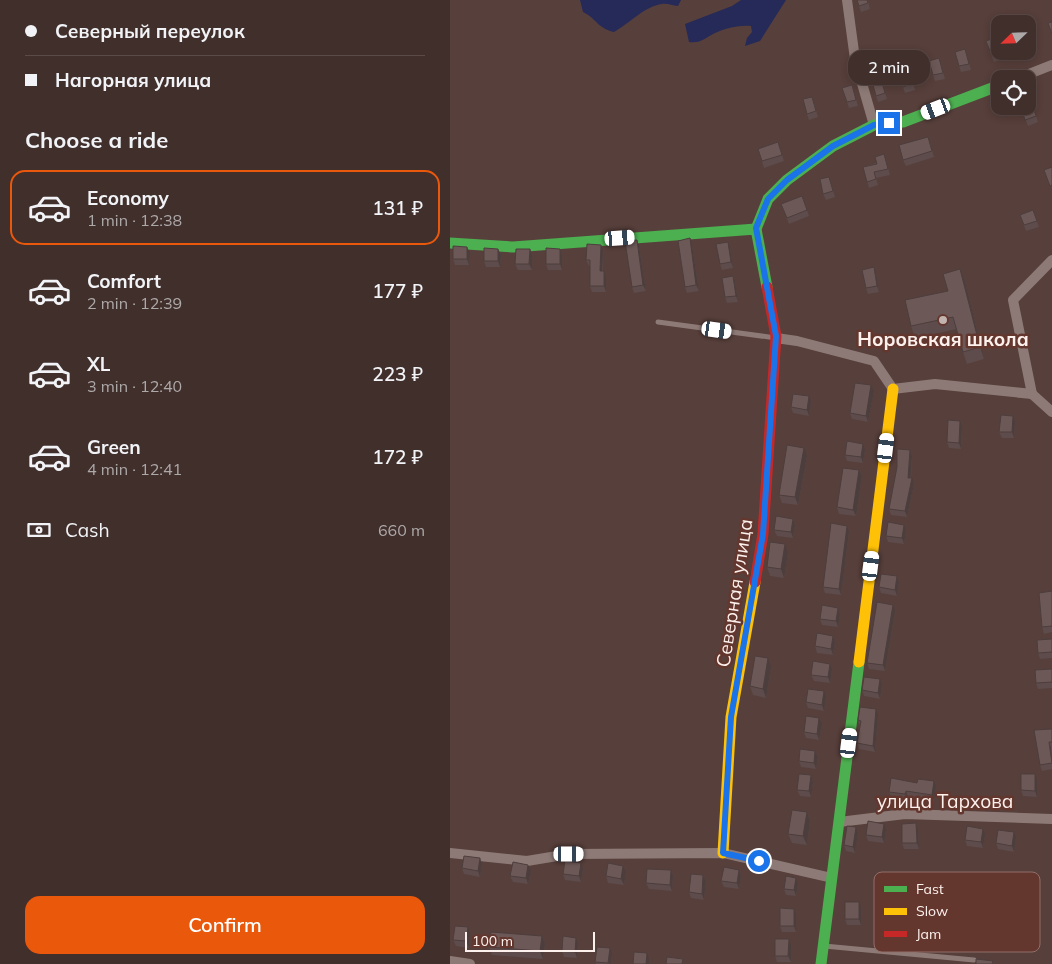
<!DOCTYPE html>
<meta charset="utf-8">
<style>
body{margin:0;font-family:Mulish,sans-serif;background:#483734;color:#f1f3f6;height:100vh;display:flex;flex-direction:column;font-size:19px;white-space:nowrap}
*{box-sizing:border-box;margin:0}
p{font-size:16px;color:#aea9a9}
.icon{flex:none;width:28px;height:28px;fill:none;stroke:currentColor;stroke-width:2;stroke-linecap:round;stroke-linejoin:round}
.map{position:relative;flex:1;overflow:hidden}
.details{display:flex;flex-direction:column;background:#412f2c;width:450px}
.details>*{flex:none}
.hud{display:grid;align-content:center;height:110px;padding:0 25px;background:#412f2c}
.needle{width:32px;rotate:247deg}
.controls{position:absolute;left:541px;top:15px;display:grid;gap:10px}
.controls a{display:grid;place-items:center;width:45px;height:45px;border-radius:10px;background:#412f2c;box-shadow:0 2px 8px #0003,0 0 0 1px #5a4a48;font-size:25px}
.scale{position:absolute;left:15px;bottom:12px;width:130px;box-sizing:border-box;padding-left:5px;border:2px solid #fdf1ee;border-top:0;font-size:14px;line-height:18px;white-space:nowrap;color:#fdf1ee;-webkit-text-stroke:4px #64372e;paint-order:stroke}
.end{position:absolute;width:22px;height:22px;margin:-11px;border:6px solid #1a73e8;background:#fff;box-shadow:0 0 0 2px #fff}
.from{border-radius:50%}
.bubble{position:absolute;height:35px;border-radius:15px;background:#412f2c;box-shadow:0 2px 8px #0003,0 0 0 1px #5a4a48;font-size:16px;font-weight:600;line-height:35px;text-align:center}
.car{position:absolute;width:15px;height:30px;margin:-15px -8px;border-radius:6px;box-shadow:0 0 4px 1px #0007;background:linear-gradient(#fff 24%,#345 0 40%,#fff 0 76%,#345 0 86%,#fff 0)}
.hud b{display:flex;align-items:center;gap:18px;height:48px;font-size:19px}
.hud b+b{border-top:1px solid #5a4a48}
.hud i{width:12px;height:12px;background:#f1f3f6}
ul{padding:0;list-style:none}
li{display:flex;align-items:center;gap:15px;height:75px;margin:0 10px 8px;padding:0 15px;border:2px solid transparent;border-radius:15px}
li div{flex:1}
li b{display:block;font-size:19px}
li em{font-style:normal;font-weight:600}
li.selected{border-color:#ea580c}
li>.icon{width:45px;height:45px;stroke-width:1.5}
h2{padding:0 25px;font-size:22px;line-height:60px}
.pay{display:flex;align-items:center;gap:12px;height:55px;padding:0 25px;font-size:19px}
.pay p{margin-inline-start:auto}
.action{display:flex;gap:10px;margin-top:auto;padding:10px 25px}
.action a{flex:1;height:58px;border-radius:15px;background:#ea580c;color:#fff;font-size:20px;font-weight:600;line-height:58px;text-align:center}
main{display:flex;flex:1;min-height:0}
.map>svg:first-child{display:block}
.water{fill:#252a58}
.lines{fill:none;stroke-linecap:round;stroke-linejoin:round}
.lane{stroke:#8d7a76;stroke-width:5}
.street{stroke:#8d7a76;stroke-width:10}
.fast{stroke:#4caf50;stroke-width:11}
.slow{stroke:#ffc107;stroke-width:11}
.jam{stroke:#c62828;stroke-width:11}
.wall{fill:#5d4c4b}
.shaded-wall{fill:#4c3e3d}
.building{fill:#6c5857;stroke:#4c3e3d}
.route{stroke:#1a73e8;stroke-width:6}
.poi-dot{fill:#c3b3af;stroke:#64372e;stroke-width:2}
.labels{text-anchor:middle;dominant-baseline:central;stroke-width:5;stroke-linejoin:round;paint-order:stroke}
.poi-label{font-size:19px;font-weight:bold;fill:#fdf1ee;stroke:#64372e}
.street-label{font-size:19px;fill:#fdf1ee;stroke:#64372e}
.key{fill:#64372e;stroke:#926f68;stroke-width:1}
.key-label{font-size:14px;fill:#fdf1ee}
</style>
<main>
<section class="details">
<div class="hud">
<b><i class="from"></i>Северный переулок</b>
<b><i></i>Нагорная улица</b>
</div>
<h2>Choose a ride</h2>
<ul>
<li class="selected"><svg class="icon" aria-label="car" viewBox="0 0 24 24"><path d="M5 17H2v-5l4-1 3-4h7l3 4 3 1v5h-3M9 17h6M6 11h13"/><circle cx="7" cy="17" r="2"/><circle cx="17" cy="17" r="2"/></svg><div><b>Economy</b><p>1 min · 12:38</p></div><em>131 ₽</em></li>
<li><svg class="icon" aria-label="car" viewBox="0 0 24 24"><path d="M5 17H2v-5l4-1 3-4h7l3 4 3 1v5h-3M9 17h6M6 11h13"/><circle cx="7" cy="17" r="2"/><circle cx="17" cy="17" r="2"/></svg><div><b>Comfort</b><p>2 min · 12:39</p></div><em>177 ₽</em></li>
<li><svg class="icon" aria-label="car" viewBox="0 0 24 24"><path d="M5 17H2v-5l4-1 3-4h7l3 4 3 1v5h-3M9 17h6M6 11h13"/><circle cx="7" cy="17" r="2"/><circle cx="17" cy="17" r="2"/></svg><div><b>XL</b><p>3 min · 12:40</p></div><em>223 ₽</em></li>
<li><svg class="icon" aria-label="car" viewBox="0 0 24 24"><path d="M5 17H2v-5l4-1 3-4h7l3 4 3 1v5h-3M9 17h6M6 11h13"/><circle cx="7" cy="17" r="2"/><circle cx="17" cy="17" r="2"/></svg><div><b>Green</b><p>4 min · 12:41</p></div><em>172 ₽</em></li>
</ul>
<div class="pay"><svg class="icon" aria-label="cash" viewBox="0 0 24 24"><path d="M3 7h18v10H3z"/><circle cx="12" cy="12" r="2"/></svg>Cash<p>660 m</p></div>
<div class="action"><a>Confirm</a></div>
</section>
<div class="map">
<svg width="602" height="964" viewBox="0 0 602 964">
<rect width="100%" height="100%" fill="#573f3b"/>
<g class="water">
<path d="M130,0H231L228,6C222,6 218,3 212,4C195,6 180,23 164,32C147,28 146,18 133,12Z"/>
<path d="M291,0H336L310,41L295,46L297,38L302,32L301,26C289,25 276,28 265,33C256,37 251,44 239,42L235,24L282,6Z"/>
</g>
<g class="lines">
<g class="lane">
<polyline points="208,322 326,338"/>
<polyline points="374,946 524,960"/>
</g>
<g class="street">
<polyline points="397,0 405,59 424,125"/>
<polyline points="566,79 602,65"/>
<polyline points="326,338 347,341 424,361 443,389 485,384 582,394"/>
<polyline points="582,394 563,300 602,260"/>
<polyline points="582,394 602,412"/>
<polyline points="389,822 455,814 602,819"/>
<polyline points="0,853 77,861 119,854 273,853 382,878"/>
<polyline points="0,961 20,964"/>
</g>
<g class="fast">
<polyline points="306,229 318,199 337,180 383,146 424,125 453,122 550,85"/>
<polyline points="0,243 63,247 306,229 317,287"/>
<polyline points="371,964 409,662"/>
</g>
<g class="slow">
<polyline points="409,662 443,389"/>
<polyline points="273,853 281,717 305,582"/>
</g>
<polyline class="jam" points="305,582 313,534 326,336 317,287"/>
</g>
<g class="wall">
<polygon points="407,0 418,0 420,9 411,12"/>
<polygon points="578,36 582,49 578,50"/>
<polygon points="536,41 556,51 558,57 544,62"/>
<polygon points="515,49 521,70 511,72 509,66"/>
<polygon points="491,64 495,79 485,81 483,75"/>
<polygon points="461,76 465,90 455,93 453,87"/>
<polygon points="431,79 437,99 428,102 426,96"/>
<polygon points="402,85 408,106 399,108 397,102"/>
<polygon points="364,103 368,117 359,120 357,114"/>
<polygon points="582,104 588,122 578,126 571,107"/>
<polygon points="328,142 334,161 314,168 308,149"/>
<polygon points="480,143 484,157 456,166 453,160"/>
<polygon points="436,160 440,175 426,178 428,185 419,188 413,167"/>
<polygon points="381,183 385,197 376,200 373,194"/>
<polygon points="352,196 359,216 339,224 331,204"/>
<polygon points="583,210 589,227 576,231 570,215"/>
<polygon points="240,238 242,245 249,291 237,293 235,287"/>
<polygon points="189,246 196,291 184,293 182,287"/>
<polygon points="280,248 283,268 272,270 270,264"/>
<polygon points="48,249 51,255 50,267 36,267 34,261"/>
<polygon points="80,249 82,255 82,270 68,270 65,264"/>
<polygon points="110,249 112,255 112,270 98,270 96,264"/>
<polygon points="153,251 153,271 154,271 156,277 156,292 142,292 140,286 140,266 139,266 136,260"/>
<polygon points="20,253 19,265 5,265 3,259"/>
<polygon points="510,269 515,281 534,359 517,364 513,352 507,329 465,338 461,326 498,291"/>
<polygon points="426,273 429,292 418,294 416,288"/>
<polygon points="285,282 288,302 277,303 275,297"/>
<polygon points="424,391 418,422 402,419 400,413"/>
<polygon points="361,402 359,416 343,413 341,407"/>
<polygon points="565,422 564,438 552,438 549,432"/>
<polygon points="512,427 511,449 499,448 497,442"/>
<polygon points="415,450 413,463 397,461 395,455"/>
<polygon points="460,450 462,456 461,478 464,484 457,517 441,515 439,509"/>
<polygon points="357,456 348,505 332,503 329,495"/>
<polygon points="409,470 412,476 406,516 389,514 387,507"/>
<polygon points="343,519 345,525 343,538 327,536 324,530"/>
<polygon points="454,525 456,531 454,544 438,542 436,536"/>
<polygon points="397,526 399,532 391,595 375,593 373,587"/>
<polygon points="338,553 334,578 320,576 317,567"/>
<polygon points="447,576 449,582 447,596 431,593 429,587"/>
<polygon points="602,591 602,632 594,634 592,627"/>
<polygon points="388,608 390,614 388,627 372,625 370,619"/>
<polygon points="445,611 435,671 419,669 417,663"/>
<polygon points="383,636 385,642 383,655 367,653 365,646"/>
<polygon points="602,639 602,658 590,659 588,653"/>
<polygon points="321,667 316,698 303,695 300,686"/>
<polygon points="602,669 602,688 588,689 586,683"/>
<polygon points="382,670 380,683 364,681 361,675"/>
<polygon points="432,685 430,699 414,696 412,690"/>
<polygon points="376,697 374,711 358,708 356,702"/>
<polygon points="428,715 425,752 409,749 407,743 410,726 408,720"/>
<polygon points="372,724 369,740 356,738 354,732"/>
<polygon points="602,730 602,769 592,771 590,765"/>
<polygon points="365,751 368,757 366,769 351,767 349,761"/>
<polygon points="361,775 363,782 361,797 350,796 347,790"/>
<polygon points="587,780 587,797 573,796 571,790"/>
<polygon points="486,787 484,801 458,797 458,800 442,798 439,792"/>
<polygon points="357,812 360,821 357,845 342,843 338,834"/>
<polygon points="466,823 468,829 469,849 454,849 452,843"/>
<polygon points="406,827 408,833 405,853 396,851 394,845"/>
<polygon points="436,830 434,843 418,841 416,835"/>
<polygon points="535,835 533,848 517,846 515,840"/>
<polygon points="566,838 564,852 548,849 546,843"/>
<polygon points="32,864 30,877 14,874 12,868"/>
<polygon points="173,866 176,872 174,885 158,883 156,876"/>
<polygon points="133,869 131,882 115,880 113,874"/>
<polygon points="221,870 223,876 222,891 199,889 196,883"/>
<polygon points="289,870 291,876 289,889 274,887 271,881"/>
<polygon points="81,871 78,884 63,882 60,876"/>
<polygon points="253,875 256,881 254,900 241,898 239,892"/>
<polygon points="346,878 348,884 346,896 336,895 334,889"/>
<polygon points="411,908 411,925 397,925 395,919"/>
<polygon points="346,915 346,932 332,932 330,926"/>
<polygon points="20,933 19,948 6,946 3,940"/>
<polygon points="92,936 95,944 93,959 42,955 39,947"/>
<polygon points="128,944 127,958 114,957 112,951"/>
<polygon points="341,945 341,962 327,962 325,956"/>
<polygon points="162,954 161,964 146,964 145,962"/>
</g>
<g class="shaded-wall">
<polygon points="240,238 242,245 249,291 246,285"/>
<polygon points="187,240 189,246 196,291 193,285"/>
<polygon points="278,242 280,248 283,268 281,262"/>
<polygon points="151,245 153,251 152,277 150,271"/>
<polygon points="17,247 20,253 19,265 17,259"/>
<polygon points="48,249 51,255 50,267 48,261"/>
<polygon points="80,249 82,255 82,270 79,264"/>
<polygon points="110,249 112,255 112,270 110,264"/>
<polygon points="424,267 426,273 429,292 427,286"/>
<polygon points="510,269 515,281 534,359 530,347"/>
<polygon points="154,271 156,277 156,292 154,286"/>
<polygon points="283,276 285,282 288,302 286,296"/>
<polygon points="421,385 424,391 418,422 416,416"/>
<polygon points="359,396 361,402 359,416 357,410"/>
<polygon points="563,416 565,422 564,438 562,432"/>
<polygon points="510,421 512,427 511,449 509,443"/>
<polygon points="413,444 415,450 413,463 411,457"/>
<polygon points="354,448 357,456 348,505 345,497"/>
<polygon points="460,450 462,456 460,484 458,478"/>
<polygon points="409,470 412,476 406,516 403,510"/>
<polygon points="462,478 464,484 457,517 455,511"/>
<polygon points="343,519 345,525 343,538 341,532"/>
<polygon points="454,525 456,531 454,544 452,538"/>
<polygon points="397,526 399,532 391,595 389,589"/>
<polygon points="335,544 338,553 334,578 331,569"/>
<polygon points="447,576 449,582 447,596 445,590"/>
<polygon points="443,605 445,611 435,671 433,665"/>
<polygon points="388,608 390,614 388,627 386,621"/>
<polygon points="383,636 385,642 383,655 381,649"/>
<polygon points="318,658 321,667 316,698 313,689"/>
<polygon points="380,664 382,670 380,683 378,677"/>
<polygon points="430,679 432,685 430,699 428,693"/>
<polygon points="374,691 376,697 374,711 372,705"/>
<polygon points="426,709 428,715 425,752 423,746"/>
<polygon points="369,718 372,724 369,740 367,734"/>
<polygon points="599,742 601,748 602,761"/>
<polygon points="365,751 368,757 366,769 364,763"/>
<polygon points="585,774 587,780 587,797 585,791"/>
<polygon points="361,775 363,782 361,797 359,791"/>
<polygon points="484,781 486,787 484,801 482,795"/>
<polygon points="456,791 458,797 458,800 455,794"/>
<polygon points="357,812 360,821 357,845 353,836"/>
<polygon points="466,823 468,829 469,849 467,843"/>
<polygon points="434,824 436,830 434,843 432,837"/>
<polygon points="406,827 408,833 405,853 403,847"/>
<polygon points="533,829 535,835 533,848 531,842"/>
<polygon points="564,832 566,838 564,852 562,846"/>
<polygon points="30,858 32,864 30,877 28,871"/>
<polygon points="131,863 133,869 131,882 129,876"/>
<polygon points="78,865 81,871 78,884 76,878"/>
<polygon points="173,866 176,872 174,885 171,879"/>
<polygon points="221,870 223,876 222,891 220,885"/>
<polygon points="289,870 291,876 289,889 287,883"/>
<polygon points="253,875 256,881 254,900 252,894"/>
<polygon points="346,878 348,884 346,896 344,890"/>
<polygon points="409,902 411,908 411,925 409,919"/>
<polygon points="344,909 346,915 346,932 344,926"/>
<polygon points="18,927 20,933 19,948 16,941"/>
<polygon points="92,936 95,944 93,959 90,951"/>
<polygon points="126,938 128,944 127,958 125,952"/>
<polygon points="339,939 341,945 341,962 338,956"/>
<polygon points="160,948 162,954 161,964 159,964 158,963"/>
<polygon points="197,953 199,959 199,964 196,964"/>
</g>
<g class="building">
<polygon points="407,0 417,0 418,3 409,6"/>
<polygon points="602,22 602,34 598,23"/>
<polygon points="550,36 550,51 556,51 542,56 536,41"/>
<polygon points="578,36 580,43 578,44"/>
<polygon points="515,49 519,64 509,66 505,52"/>
<polygon points="489,58 493,73 483,75 479,61"/>
<polygon points="459,70 462,84 453,87 449,73"/>
<polygon points="431,79 435,93 426,96 422,81"/>
<polygon points="402,85 406,100 397,102 392,88"/>
<polygon points="362,97 366,111 357,114 353,99"/>
<polygon points="582,104 586,116 575,120 571,107 578,106 578,105"/>
<polygon points="478,137 482,151 453,160 449,145"/>
<polygon points="328,142 332,155 312,161 308,149"/>
<polygon points="434,154 438,169 424,172 426,179 417,182 413,167 427,164 425,157"/>
<polygon points="602,167 602,185 600,186 594,170"/>
<polygon points="379,177 383,191 373,194 370,179"/>
<polygon points="352,196 357,210 337,218 331,204"/>
<polygon points="583,210 587,221 574,225 570,215"/>
<polygon points="240,238 246,285 235,287 228,241"/>
<polygon points="187,240 193,285 182,287 175,241"/>
<polygon points="278,242 281,262 270,264 266,244"/>
<polygon points="137,244 151,245 150,271 154,271 154,286 140,286 140,260 136,260"/>
<polygon points="3,246 17,247 17,259 3,259"/>
<polygon points="34,248 48,249 48,261 34,261"/>
<polygon points="96,248 110,249 110,264 96,264"/>
<polygon points="66,249 80,249 79,264 65,264"/>
<polygon points="424,267 427,286 416,288 412,270"/>
<polygon points="510,269 530,347 513,352 503,317 461,326 455,300 498,291 493,274"/>
<polygon points="283,276 286,296 275,297 272,278"/>
<polygon points="405,383 421,385 416,416 400,413"/>
<polygon points="343,394 359,396 357,410 341,407"/>
<polygon points="551,415 563,416 562,432 549,432"/>
<polygon points="498,420 510,421 509,443 497,442"/>
<polygon points="397,441 413,444 411,457 395,455"/>
<polygon points="337,445 354,448 345,497 329,495"/>
<polygon points="447,449 460,450 458,478 462,478 455,511 439,509 447,467"/>
<polygon points="393,468 409,470 403,510 387,507"/>
<polygon points="326,516 343,519 341,532 324,530"/>
<polygon points="438,522 454,525 452,538 436,536"/>
<polygon points="381,523 397,526 389,589 373,587"/>
<polygon points="320,542 335,544 331,569 317,567"/>
<polygon points="431,574 447,576 445,590 429,587"/>
<polygon points="602,591 602,626 592,627 589,593"/>
<polygon points="427,602 443,605 433,665 417,663"/>
<polygon points="372,605 388,608 386,621 370,619"/>
<polygon points="367,633 383,636 381,649 365,646"/>
<polygon points="602,639 602,652 588,653 587,640"/>
<polygon points="305,656 318,658 313,689 300,686"/>
<polygon points="363,661 380,664 378,677 361,675"/>
<polygon points="602,669 602,682 586,683 585,670"/>
<polygon points="414,677 430,679 428,693 412,690"/>
<polygon points="358,689 374,691 372,705 356,702"/>
<polygon points="410,707 426,709 423,746 407,743 411,721 408,720"/>
<polygon points="356,716 369,718 367,734 354,732"/>
<polygon points="602,729 602,742 599,742 602,763 590,765 584,730"/>
<polygon points="350,749 365,751 364,763 349,761"/>
<polygon points="349,774 361,775 359,791 347,790"/>
<polygon points="571,774 585,774 585,791 571,790"/>
<polygon points="441,778 467,783 468,779 484,781 482,795 456,791 455,794 439,792"/>
<polygon points="342,810 357,812 353,836 338,834"/>
<polygon points="418,821 434,824 432,837 416,835"/>
<polygon points="466,823 467,843 452,843 452,824"/>
<polygon points="397,826 406,827 403,847 394,845"/>
<polygon points="517,826 533,829 531,842 515,840"/>
<polygon points="548,830 564,832 562,846 546,843"/>
<polygon points="14,856 30,858 28,871 12,868"/>
<polygon points="115,861 131,863 129,876 113,874"/>
<polygon points="63,862 78,865 76,878 60,876"/>
<polygon points="158,863 173,866 171,879 156,876"/>
<polygon points="274,867 289,870 287,883 271,881"/>
<polygon points="197,869 221,870 220,885 196,883"/>
<polygon points="241,874 253,875 252,894 239,892"/>
<polygon points="336,876 346,878 344,890 334,889"/>
<rect x="395" y="902" width="14" height="17"/>
<polygon points="330,908 344,909 344,926 330,926"/>
<polygon points="5,926 18,927 16,941 3,940"/>
<polygon points="41,932 92,936 90,951 39,947"/>
<polygon points="113,936 126,938 125,952 112,951"/>
<polygon points="325,939 339,939 338,956 325,956"/>
<polygon points="147,947 160,948 158,963 145,962"/>
<polygon points="184,952 197,953 196,964 183,964"/>
<polygon points="217,957 233,959 232,964 216,964"/>
<polygon points="526,959 543,961 542,964 526,964"/>
</g>
<g class="lines">
<polyline class="route" points="309,861 273,853 281,717 313,534 326,336 306,228 318,199 337,180 383,146 424,125 439,123"/>
</g>
<circle class="poi-dot" cx="493" cy="320" r="5"/>
<g class="labels">
<g class="poi-label">
<text x="493" y="339">Норовская школа</text>
</g>
<g class="street-label">
<text transform="translate(284 593) rotate(-81)">Северная улица</text>
<text x="495" y="801">улица Тархова</text>
</g>
</g>
<rect x="424" y="872" width="166" height="80" rx="8" class="key"/>
<rect x="434" y="886" width="23" height="6" fill="#4caf50"/>
<rect x="434" y="908" width="23" height="7" fill="#ffc107"/>
<rect x="434" y="931" width="23" height="6" fill="#c62828"/>
<g class="key-label">
<text x="466" y="894">Fast</text>
<text x="466" y="916">Slow</text>
<text x="466" y="939">Jam</text>
</g>
</svg>
<div class="controls">
<a><svg class="needle" viewBox="-14 -14 28 28"><path d="M0-13l5 13h-10z" fill="#e53935"/><path d="M0 13l5-13h-10z" fill="#aea9a9"/></svg></a>
<a><svg class="icon" aria-label="locate" viewBox="0 0 24 24"><circle cx="12" cy="12" r="6"/><path d="M12 2v4M12 18v4M2 12h4M18 12h4"/></svg></a>
</div>
<div class="scale">100 m</div>
<i class="end from" style="left:309px;top:861px"></i>
<i class="end" style="left:439px;top:123px"></i>
<div class="bubble" style="left:398px;top:50px;width:82px">2 min</div>
<i class="car" style="left:486px;top:109px;rotate:249deg"></i>
<i class="car" style="left:170px;top:238px;rotate:86deg"></i>
<i class="car" style="left:267px;top:330px;rotate:98deg"></i>
<i class="car" style="left:436px;top:448px;rotate:7deg"></i>
<i class="car" style="left:421px;top:566px;rotate:7deg"></i>
<i class="car" style="left:399px;top:743px;rotate:7deg"></i>
<i class="car" style="left:119px;top:854px;rotate:90deg"></i>
</div>
</main>
